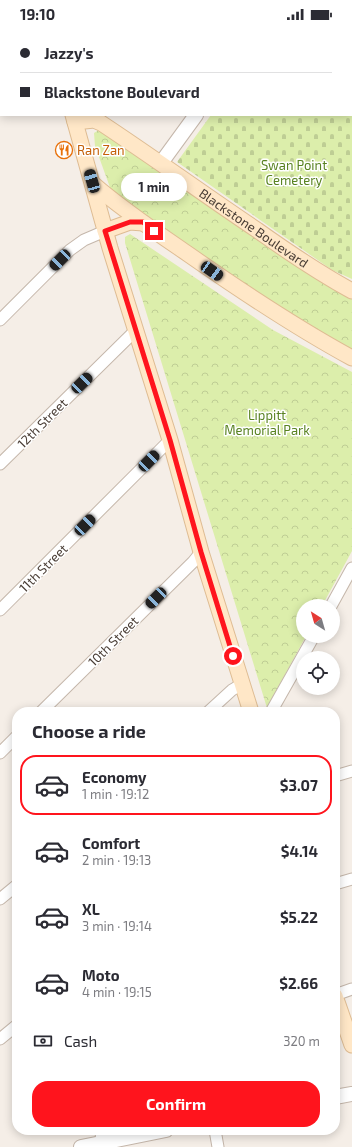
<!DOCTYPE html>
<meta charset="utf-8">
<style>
body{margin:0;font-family:"Exo 2",sans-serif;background:#f2f2f3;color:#2b2b33;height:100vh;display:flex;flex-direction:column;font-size:15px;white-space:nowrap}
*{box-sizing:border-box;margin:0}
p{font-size:13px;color:#7c7c81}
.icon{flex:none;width:22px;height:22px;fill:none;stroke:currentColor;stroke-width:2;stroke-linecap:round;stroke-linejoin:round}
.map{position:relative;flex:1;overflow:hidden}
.sheet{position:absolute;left:12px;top:679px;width:328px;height:428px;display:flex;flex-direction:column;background:#fff;border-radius:16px;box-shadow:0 2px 10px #0003}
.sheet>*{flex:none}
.top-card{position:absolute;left:0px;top:0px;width:352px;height:88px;box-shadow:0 2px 10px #0003;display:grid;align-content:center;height:88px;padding:0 20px;background:#fff}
.needle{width:26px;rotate:323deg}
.buttons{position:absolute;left:296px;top:571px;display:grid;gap:8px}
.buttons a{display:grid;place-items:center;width:44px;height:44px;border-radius:50%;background:#fff;box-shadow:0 2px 10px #0003;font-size:20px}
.end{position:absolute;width:18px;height:18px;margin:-9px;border:5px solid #ff141d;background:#fff;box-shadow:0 0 0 2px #fff}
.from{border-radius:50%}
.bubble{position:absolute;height:28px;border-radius:14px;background:#fff;box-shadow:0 2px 10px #0003;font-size:13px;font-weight:700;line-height:28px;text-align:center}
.car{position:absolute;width:12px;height:24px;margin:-12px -6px;border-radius:5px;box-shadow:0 0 3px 1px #0007;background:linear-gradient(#222 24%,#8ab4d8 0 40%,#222 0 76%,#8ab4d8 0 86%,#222 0)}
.top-card b{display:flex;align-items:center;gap:14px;height:38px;font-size:15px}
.top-card b+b{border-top:1px solid #e1e1e2}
.top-card i{width:10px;height:10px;background:#2b2b33}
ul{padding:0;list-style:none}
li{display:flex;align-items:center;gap:12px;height:60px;margin:0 8px 6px;padding:0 12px;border:2px solid transparent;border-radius:16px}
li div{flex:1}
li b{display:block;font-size:15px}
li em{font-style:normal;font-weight:700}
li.selected{border-color:#ff141d}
li>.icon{width:36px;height:36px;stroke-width:1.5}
h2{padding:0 20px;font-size:18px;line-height:48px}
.pay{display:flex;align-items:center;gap:10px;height:44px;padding:0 20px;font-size:15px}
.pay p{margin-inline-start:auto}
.action{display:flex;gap:8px;margin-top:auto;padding:8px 20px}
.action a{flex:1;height:46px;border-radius:16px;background:#ff141d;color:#fff;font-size:16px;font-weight:700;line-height:46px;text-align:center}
.status{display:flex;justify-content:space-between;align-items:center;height:28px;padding:0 20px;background:#fff;direction:ltr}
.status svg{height:11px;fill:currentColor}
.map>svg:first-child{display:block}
.cemetery{fill:url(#cemetery-stones)}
.park{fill:url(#park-crowns)}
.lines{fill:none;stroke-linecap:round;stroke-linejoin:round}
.minor-casing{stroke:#c5b7ab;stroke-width:13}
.tertiary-casing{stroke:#c5b7ab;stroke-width:16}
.secondary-casing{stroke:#debc93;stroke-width:17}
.minor{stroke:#fff;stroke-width:11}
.tertiary{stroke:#fff;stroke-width:14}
.secondary{stroke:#ffe7c7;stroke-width:15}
.route{stroke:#ff141d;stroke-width:5}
.labels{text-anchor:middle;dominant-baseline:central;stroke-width:3;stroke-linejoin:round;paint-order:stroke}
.food-label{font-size:13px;fill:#c56008;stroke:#fff;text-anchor:start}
.park-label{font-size:13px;fill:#588221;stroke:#fff}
.street-label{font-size:13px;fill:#493d35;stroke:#fff}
</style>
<div class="status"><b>19:10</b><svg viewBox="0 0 49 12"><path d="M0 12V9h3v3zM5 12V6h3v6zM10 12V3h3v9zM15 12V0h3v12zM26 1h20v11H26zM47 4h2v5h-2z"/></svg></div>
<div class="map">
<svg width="352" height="1119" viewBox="0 0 352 1119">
<defs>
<pattern id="cemetery-stones" width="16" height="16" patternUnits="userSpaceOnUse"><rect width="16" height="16" fill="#dceeab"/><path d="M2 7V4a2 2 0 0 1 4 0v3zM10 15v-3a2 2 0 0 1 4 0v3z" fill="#becd94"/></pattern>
<pattern id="park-crowns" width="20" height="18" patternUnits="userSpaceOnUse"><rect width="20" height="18" fill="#dceeab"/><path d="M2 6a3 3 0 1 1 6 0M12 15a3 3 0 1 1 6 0" fill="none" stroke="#becd94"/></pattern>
</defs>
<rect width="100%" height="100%" fill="#f5eee7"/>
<polygon class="cemetery" points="274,0 352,0 352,251 332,242 177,134 211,87 351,87 351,1 274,1"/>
<g class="park">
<polygon points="102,100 352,269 352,323 244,259 112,165 95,118 94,105"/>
<polygon points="130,206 273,302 352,344 352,523 322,578 303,578 303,608 306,608 267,680 125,215 125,209"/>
</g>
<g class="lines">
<g class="minor-casing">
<g id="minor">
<polyline points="83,1 84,0"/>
<polyline points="0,80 1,79"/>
<polyline points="0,292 70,222 84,212 105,203"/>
<polyline points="0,436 136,302"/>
<polyline points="331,578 352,540"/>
<polyline points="0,582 170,412"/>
<polyline points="41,684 193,534 201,524"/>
<polyline points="208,684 232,662 242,656"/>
<polyline points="271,684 314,608"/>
<polyline points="0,725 17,708"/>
<polyline points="335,748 352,743"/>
<polyline points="335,856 352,851"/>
<polyline points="0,871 17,857"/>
<polyline points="335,967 352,961"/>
<polyline points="0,1011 17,997"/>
<polyline points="101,1102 102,1119"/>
<polyline points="215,1102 218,1119"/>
</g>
</g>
<g class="tertiary-casing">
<g id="tertiary">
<polyline points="259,1 260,0"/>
<polyline points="161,135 196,87"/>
<polyline points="335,1069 352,1066"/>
<polyline points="81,1119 166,1102"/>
</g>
</g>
<g class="secondary-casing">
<g id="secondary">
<polyline points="48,0 48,1"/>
<polyline points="73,87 110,220 170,412 201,524 251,684"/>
<path id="s1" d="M75,94L94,92L101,95C154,130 205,167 257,202C288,224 319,245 352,263"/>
<path d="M93,156C123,182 156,204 188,226C241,263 295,299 352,330"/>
<polyline points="105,203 130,194 143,195"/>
<polyline points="335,968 352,1017"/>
</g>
</g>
<use href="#minor" class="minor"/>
<use href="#tertiary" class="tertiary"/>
<use href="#secondary" class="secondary"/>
</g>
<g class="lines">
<polyline class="route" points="154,203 143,194 130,194 105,203 170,412 201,524 233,628"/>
</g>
<defs>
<g id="restaurant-ring" transform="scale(0.9)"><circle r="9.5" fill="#fff" stroke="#e8710a" stroke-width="1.5"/><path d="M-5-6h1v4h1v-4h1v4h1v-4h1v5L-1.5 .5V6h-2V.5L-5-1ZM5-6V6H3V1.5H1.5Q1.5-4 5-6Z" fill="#e8710a"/></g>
</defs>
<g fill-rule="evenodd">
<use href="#restaurant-ring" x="64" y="122"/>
</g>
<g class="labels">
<g class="food-label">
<text x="77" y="122">Ran Zan</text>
</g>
<g class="park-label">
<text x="294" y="137">Swan Point<tspan x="294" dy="15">Cemetery</tspan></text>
<text x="267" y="387">Lippitt<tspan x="267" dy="15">Memorial Park</tspan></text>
</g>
<g class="street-label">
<text stroke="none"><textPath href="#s1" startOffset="212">Blackstone Boulevard</textPath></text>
<text transform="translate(42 395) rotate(-45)">12th Street</text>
<text transform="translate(43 540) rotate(-45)">11th Street</text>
<text transform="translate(113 613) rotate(-45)">10th Street</text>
</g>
</g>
</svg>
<div class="buttons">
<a><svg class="needle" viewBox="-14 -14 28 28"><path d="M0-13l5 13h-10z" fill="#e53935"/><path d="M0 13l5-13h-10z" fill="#7c7c81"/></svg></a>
<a><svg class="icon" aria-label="locate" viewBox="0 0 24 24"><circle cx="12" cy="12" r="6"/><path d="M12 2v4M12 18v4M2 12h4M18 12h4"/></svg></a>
</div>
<i class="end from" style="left:233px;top:628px"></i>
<i class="end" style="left:154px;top:203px"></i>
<div class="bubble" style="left:121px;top:145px;width:66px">1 min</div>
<i class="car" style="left:92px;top:153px;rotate:344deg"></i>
<i class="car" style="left:60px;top:232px;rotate:225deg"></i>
<i class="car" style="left:212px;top:243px;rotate:125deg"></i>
<i class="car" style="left:82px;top:355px;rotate:46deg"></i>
<i class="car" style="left:149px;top:433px;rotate:45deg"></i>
<i class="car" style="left:85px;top:497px;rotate:45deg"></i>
<i class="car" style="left:156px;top:570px;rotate:225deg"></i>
<div class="top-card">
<b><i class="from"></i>Jazzy's</b>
<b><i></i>Blackstone Boulevard</b>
</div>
<section class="sheet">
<h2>Choose a ride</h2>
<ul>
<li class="selected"><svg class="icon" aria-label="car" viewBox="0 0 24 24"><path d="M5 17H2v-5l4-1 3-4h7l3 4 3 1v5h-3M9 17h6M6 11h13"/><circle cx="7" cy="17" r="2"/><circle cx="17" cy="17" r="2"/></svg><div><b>Economy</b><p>1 min · 19:12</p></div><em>$3.07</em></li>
<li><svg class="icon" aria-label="car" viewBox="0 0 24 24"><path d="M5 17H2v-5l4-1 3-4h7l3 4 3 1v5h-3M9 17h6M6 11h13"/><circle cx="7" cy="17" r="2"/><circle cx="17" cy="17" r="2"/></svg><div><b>Comfort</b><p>2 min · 19:13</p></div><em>$4.14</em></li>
<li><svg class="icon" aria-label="car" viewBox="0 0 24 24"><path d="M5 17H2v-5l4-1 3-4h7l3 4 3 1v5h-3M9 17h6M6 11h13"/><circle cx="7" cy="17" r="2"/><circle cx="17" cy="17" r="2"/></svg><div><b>XL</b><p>3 min · 19:14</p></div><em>$5.22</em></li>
<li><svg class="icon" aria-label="car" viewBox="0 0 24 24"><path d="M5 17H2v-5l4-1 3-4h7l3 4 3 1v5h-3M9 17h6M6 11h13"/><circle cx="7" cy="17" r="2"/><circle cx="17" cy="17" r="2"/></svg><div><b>Moto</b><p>4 min · 19:15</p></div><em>$2.66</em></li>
</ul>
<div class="pay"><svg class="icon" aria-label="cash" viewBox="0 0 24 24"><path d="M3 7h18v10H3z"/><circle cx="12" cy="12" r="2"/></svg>Cash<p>320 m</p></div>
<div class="action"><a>Confirm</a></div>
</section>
</div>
